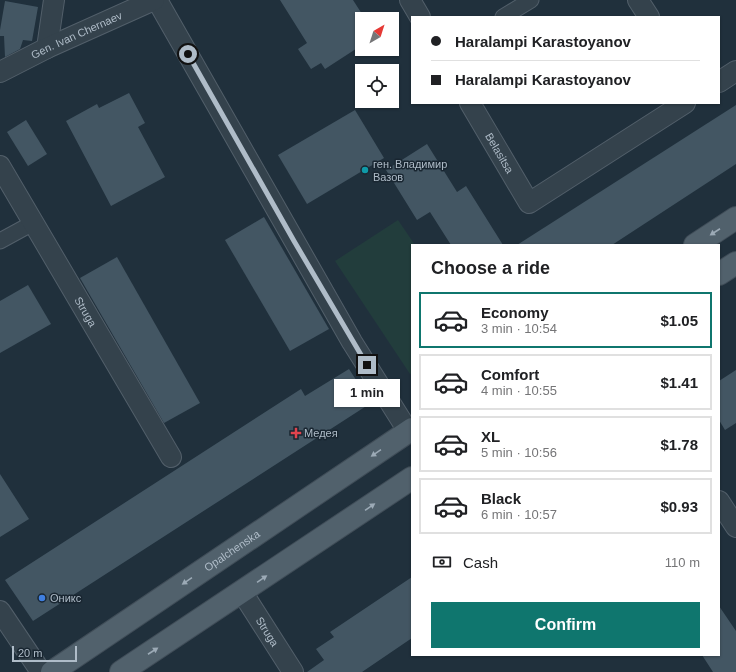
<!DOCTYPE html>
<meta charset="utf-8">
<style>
body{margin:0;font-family:Helvetica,sans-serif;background:#f6f6f6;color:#202124;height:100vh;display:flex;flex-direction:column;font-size:15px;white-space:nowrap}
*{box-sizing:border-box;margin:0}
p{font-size:13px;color:#757577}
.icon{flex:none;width:22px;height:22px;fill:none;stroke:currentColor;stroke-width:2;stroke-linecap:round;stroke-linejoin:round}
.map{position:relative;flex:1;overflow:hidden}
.drawer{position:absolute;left:411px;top:244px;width:309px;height:412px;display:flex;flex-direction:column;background:#fff;border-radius:0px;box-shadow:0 1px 3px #0004}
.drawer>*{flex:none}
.banner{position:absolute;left:411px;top:16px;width:309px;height:88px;border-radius:0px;box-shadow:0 1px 3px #0004;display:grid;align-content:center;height:88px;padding:0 20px;background:#fff}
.needle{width:26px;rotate:39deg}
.fabs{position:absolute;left:355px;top:12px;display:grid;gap:8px}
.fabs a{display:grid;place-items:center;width:44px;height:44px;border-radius:0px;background:#fff;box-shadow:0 1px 3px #0004;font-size:20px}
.scale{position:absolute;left:12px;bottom:10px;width:65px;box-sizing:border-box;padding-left:4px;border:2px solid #afbcc8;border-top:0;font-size:11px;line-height:14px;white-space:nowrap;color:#afbcc8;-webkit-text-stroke:3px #192631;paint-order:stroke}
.end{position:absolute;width:18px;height:18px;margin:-9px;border:5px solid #afbcc8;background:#111;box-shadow:0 0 0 2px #111}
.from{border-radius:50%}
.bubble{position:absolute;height:28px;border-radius:0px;background:#fff;box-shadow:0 1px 3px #0004;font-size:13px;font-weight:600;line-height:28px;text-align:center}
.banner b{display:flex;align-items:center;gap:14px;height:38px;font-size:15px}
.banner b+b{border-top:1px solid #e0e0e0}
.banner i{width:10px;height:10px;background:#202124}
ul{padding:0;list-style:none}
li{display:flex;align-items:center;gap:12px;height:56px;margin:0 8px 6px;padding:0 12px;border:2px solid #e0e0e0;border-radius:0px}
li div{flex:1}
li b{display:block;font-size:15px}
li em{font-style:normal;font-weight:600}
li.active{border-color:#0f766e}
li>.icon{width:36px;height:36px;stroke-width:1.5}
h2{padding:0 20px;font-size:18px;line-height:48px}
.pay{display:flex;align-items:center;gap:10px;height:44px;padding:0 20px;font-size:15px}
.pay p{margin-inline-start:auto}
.primary-button{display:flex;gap:8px;margin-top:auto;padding:8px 20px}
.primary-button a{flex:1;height:46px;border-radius:0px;background:#0f766e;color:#fff;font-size:16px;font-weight:600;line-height:46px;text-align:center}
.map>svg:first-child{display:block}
.green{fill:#223d3c}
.building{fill:#435663}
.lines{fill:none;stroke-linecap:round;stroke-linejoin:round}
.pedestrian-casing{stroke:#525f6a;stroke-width:17}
.minor-casing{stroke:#525f6a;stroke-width:22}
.primary-casing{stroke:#404d58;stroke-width:24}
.pedestrian{stroke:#34424c;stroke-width:15}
.minor{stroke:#34424c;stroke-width:20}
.primary{stroke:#51616c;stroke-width:22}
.oneway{fill:#9caab6}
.route{stroke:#afbcc8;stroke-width:5}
.culture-dot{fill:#0f9aa8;stroke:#192631;stroke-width:1.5}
.health-dot{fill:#e0444e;stroke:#192631;stroke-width:1.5}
.shop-dot{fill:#3f7fe0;stroke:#192631;stroke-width:1.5}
.labels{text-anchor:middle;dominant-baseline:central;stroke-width:3;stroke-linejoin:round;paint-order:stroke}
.street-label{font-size:11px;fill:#afbcc8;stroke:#192631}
.poi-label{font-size:11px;fill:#afbcc8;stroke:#192631;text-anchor:start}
</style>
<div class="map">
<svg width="736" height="672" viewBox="0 0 736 672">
<rect width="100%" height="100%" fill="#20303c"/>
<polygon class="green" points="398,220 415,245 412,245 412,373 410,374 335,261"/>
<g class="building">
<polygon points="280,0 353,0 362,14 362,45 325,69 321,63 311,69 298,49 307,43"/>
<polygon points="5,1 38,7 32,41 23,40 20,49 5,57 4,36 0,36 0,30"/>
<polygon points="129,93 145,123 138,127 165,177 111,206 66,121 97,104 99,108"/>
<polygon points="736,105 736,164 612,245 517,245"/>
<polygon points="355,110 384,158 307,204 278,155"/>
<polygon points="26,120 47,154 28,166 7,132"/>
<polygon points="427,144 457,192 466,186 503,245 451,245 430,212 417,220 386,170"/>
<polygon points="264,217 329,329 290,351 225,240"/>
<polygon points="117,257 200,403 164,423 80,278"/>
<polygon points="28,285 51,324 0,353 0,301"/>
<polygon points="349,369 371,403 33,621 5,580 301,389 305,396"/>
<polygon points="736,370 736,423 725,430 719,420 719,381"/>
<polygon points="0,474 29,519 0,537"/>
<polygon points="412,577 412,638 362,672 307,672 324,660 316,649 334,637 330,632"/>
<polygon points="719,606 736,631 736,672 713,672 702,655 719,655"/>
</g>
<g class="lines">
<g class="pedestrian-casing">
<g id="pedestrian">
<polyline points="503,17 531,0"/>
<polyline points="0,241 33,223"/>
</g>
</g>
<g class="minor-casing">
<g id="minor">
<polyline points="157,0 352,342 408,431"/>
<polyline points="410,0 420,17"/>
<polyline points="638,0 649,17"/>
<polyline points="47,48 54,0"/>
<path id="s1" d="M0,72L47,48L154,0"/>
<polyline points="719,82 736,71"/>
<path id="s2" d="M470,103L529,203L685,103"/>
<path id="s3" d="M0,166L171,457"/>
<polyline points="719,501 736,527"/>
<path id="s4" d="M242,592L293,672"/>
<polyline points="0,611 41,672"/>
</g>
</g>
<g class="primary-casing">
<g id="primary">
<polyline points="695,245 736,218"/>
<polyline points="719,274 736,263"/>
<path id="s5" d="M52,672L412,429"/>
<polyline points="121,672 412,478"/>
</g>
</g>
<use href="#pedestrian" class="pedestrian"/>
<use href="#minor" class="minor"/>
<use href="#primary" class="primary"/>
</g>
<defs><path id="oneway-solid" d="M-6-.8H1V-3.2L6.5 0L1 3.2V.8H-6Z"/></defs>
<g class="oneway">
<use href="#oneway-solid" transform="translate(715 232) rotate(147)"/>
<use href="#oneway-solid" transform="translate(376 453) rotate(146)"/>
<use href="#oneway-solid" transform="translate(370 507) rotate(-34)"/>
<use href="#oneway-solid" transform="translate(262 579) rotate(-34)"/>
<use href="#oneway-solid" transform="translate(187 581) rotate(146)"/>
<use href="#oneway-solid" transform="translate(153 651) rotate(-33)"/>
</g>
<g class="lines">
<polyline class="route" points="188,54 294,241 367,365"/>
</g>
<circle class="culture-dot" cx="365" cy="170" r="4"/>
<path class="health-dot" d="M294 427h4v4h4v4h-4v4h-4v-4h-4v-4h4z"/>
<circle class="shop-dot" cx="42" cy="598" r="4"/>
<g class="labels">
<g class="street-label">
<text stroke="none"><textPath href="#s1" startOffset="85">Gen. Ivan Chernaev</textPath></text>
<text stroke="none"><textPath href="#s2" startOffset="58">Belasitsa</textPath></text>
<text stroke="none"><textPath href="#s3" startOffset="169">Struga</textPath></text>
<text stroke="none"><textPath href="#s5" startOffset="217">Opalchenska</textPath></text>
<text stroke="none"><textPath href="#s4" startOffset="47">Struga</textPath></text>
</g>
<g class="poi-label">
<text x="373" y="164">ген. Владимир<tspan x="373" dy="13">Вазов</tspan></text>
<text x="304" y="433">Медея</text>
<text x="50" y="598">Оникс</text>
</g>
</g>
</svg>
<div class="fabs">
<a><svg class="needle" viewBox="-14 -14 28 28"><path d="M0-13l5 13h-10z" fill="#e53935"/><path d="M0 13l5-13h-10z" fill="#757577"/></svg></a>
<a><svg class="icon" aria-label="locate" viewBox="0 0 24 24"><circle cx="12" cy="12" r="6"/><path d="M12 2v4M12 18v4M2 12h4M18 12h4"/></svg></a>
</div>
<div class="scale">20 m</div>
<i class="end from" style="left:188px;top:54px"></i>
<i class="end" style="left:367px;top:365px"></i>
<div class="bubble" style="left:334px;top:379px;width:66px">1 min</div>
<div class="banner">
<b><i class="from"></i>Haralampi Karastoyanov</b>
<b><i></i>Haralampi Karastoyanov</b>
</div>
<section class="drawer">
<h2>Choose a ride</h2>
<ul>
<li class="active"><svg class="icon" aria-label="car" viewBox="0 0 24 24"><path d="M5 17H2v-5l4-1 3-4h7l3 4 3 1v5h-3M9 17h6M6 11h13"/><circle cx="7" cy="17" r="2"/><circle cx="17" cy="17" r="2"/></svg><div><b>Economy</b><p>3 min · 10:54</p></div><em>$1.05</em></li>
<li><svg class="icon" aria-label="car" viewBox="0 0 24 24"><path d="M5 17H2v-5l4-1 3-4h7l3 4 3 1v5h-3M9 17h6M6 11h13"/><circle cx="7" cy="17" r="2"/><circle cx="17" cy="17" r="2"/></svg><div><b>Comfort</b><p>4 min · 10:55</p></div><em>$1.41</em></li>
<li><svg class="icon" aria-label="car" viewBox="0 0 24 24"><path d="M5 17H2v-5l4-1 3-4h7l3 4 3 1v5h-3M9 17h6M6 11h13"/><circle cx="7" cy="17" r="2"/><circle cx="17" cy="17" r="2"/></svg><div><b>XL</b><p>5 min · 10:56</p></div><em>$1.78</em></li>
<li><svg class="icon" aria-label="car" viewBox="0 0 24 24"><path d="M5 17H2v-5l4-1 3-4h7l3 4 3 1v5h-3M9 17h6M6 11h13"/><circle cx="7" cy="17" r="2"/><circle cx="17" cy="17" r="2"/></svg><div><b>Black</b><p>6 min · 10:57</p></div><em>$0.93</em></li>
</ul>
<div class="pay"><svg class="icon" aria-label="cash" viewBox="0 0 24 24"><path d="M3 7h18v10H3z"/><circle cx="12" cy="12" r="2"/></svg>Cash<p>110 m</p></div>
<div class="primary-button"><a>Confirm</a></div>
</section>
</div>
